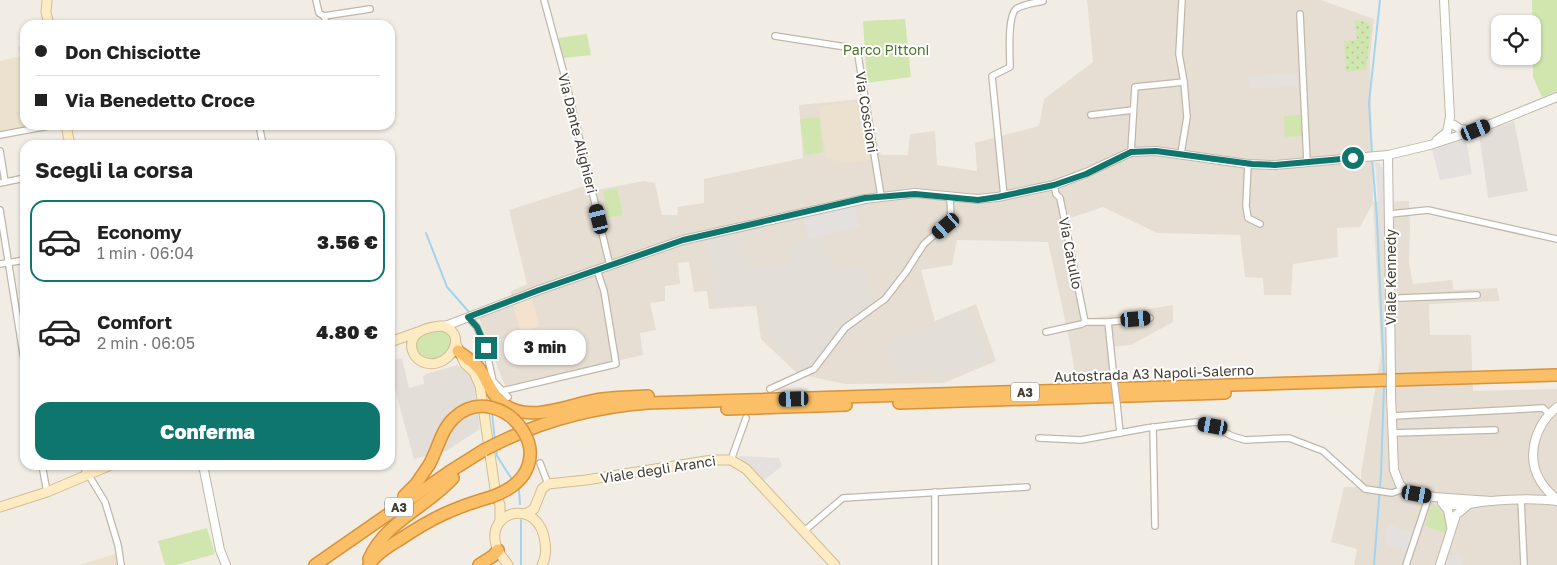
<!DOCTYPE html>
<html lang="it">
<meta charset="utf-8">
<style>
body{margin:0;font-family:"Golos Text",sans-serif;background:#f6f6f6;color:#222;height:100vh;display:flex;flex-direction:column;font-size:19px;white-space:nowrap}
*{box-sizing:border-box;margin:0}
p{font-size:16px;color:#767676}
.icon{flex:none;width:28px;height:28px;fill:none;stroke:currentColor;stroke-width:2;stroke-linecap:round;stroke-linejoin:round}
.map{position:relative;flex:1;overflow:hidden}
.side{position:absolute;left:20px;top:140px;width:375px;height:330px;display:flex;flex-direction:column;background:#fff;border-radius:15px;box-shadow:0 1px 4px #0004}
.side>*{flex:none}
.hud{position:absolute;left:20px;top:20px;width:375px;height:110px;border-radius:15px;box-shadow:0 1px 4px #0004;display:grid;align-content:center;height:110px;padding:0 15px;background:#fff}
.fabs{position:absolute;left:1491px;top:15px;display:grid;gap:10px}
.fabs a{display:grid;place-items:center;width:50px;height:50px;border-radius:10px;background:#fff;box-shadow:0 1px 4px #0004;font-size:25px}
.end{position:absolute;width:22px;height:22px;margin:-11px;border:6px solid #0f766e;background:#fff;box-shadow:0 0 0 2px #fff}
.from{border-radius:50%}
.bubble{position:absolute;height:35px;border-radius:15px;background:#fff;box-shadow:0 1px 4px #0004;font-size:16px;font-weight:800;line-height:35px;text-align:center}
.car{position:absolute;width:15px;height:30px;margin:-15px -8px;border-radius:6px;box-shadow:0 0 4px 1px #0007;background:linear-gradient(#222 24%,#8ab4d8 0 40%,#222 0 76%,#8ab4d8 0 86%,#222 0)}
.hud b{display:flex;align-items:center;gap:18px;height:48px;font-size:19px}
.hud b+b{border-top:1px solid #e0e0e0}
.hud i{width:12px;height:12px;background:#222}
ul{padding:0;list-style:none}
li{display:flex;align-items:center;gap:15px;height:82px;margin:0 10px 8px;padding:0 5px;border:2px solid transparent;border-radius:15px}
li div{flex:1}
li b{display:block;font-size:19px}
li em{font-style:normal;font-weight:800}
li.current{border-color:#0f766e}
li>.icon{width:45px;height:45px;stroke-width:1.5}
h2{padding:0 15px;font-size:22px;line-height:60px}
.primary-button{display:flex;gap:10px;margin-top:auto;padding:10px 15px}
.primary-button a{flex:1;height:58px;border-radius:15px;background:#0f766e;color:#fff;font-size:20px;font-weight:800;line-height:58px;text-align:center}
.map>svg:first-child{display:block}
.residential{fill:#e6ded3}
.commercial{fill:#f4e2cf}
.industrial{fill:#e4ded9}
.education{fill:#ebe1ce}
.green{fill:#d0e6ae}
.garden{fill:url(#garden-dots)}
.parking{fill:#e3e0dd}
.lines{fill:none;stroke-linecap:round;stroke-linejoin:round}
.stream{stroke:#a1d4ee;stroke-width:2}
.minor-casing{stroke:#c0b7aa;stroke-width:8}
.tertiary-casing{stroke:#c0b7aa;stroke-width:10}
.secondary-casing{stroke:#d1bd95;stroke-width:11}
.motorway-casing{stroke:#d99237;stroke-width:14}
.minor{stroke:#fff;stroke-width:5.5}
.tertiary{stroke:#fff;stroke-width:8}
.secondary{stroke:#fdebc3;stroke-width:9}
.motorway{stroke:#fabf67;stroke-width:11}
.minor-bridge-casing{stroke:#c0b7aa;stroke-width:8;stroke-linecap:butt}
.tertiary-bridge-casing{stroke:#c0b7aa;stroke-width:10;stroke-linecap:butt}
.motorway-bridge-casing{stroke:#d99237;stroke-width:14;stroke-linecap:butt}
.minor-bridge{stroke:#fff;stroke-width:5.5}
.tertiary-bridge{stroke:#fff;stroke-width:8}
.motorway-bridge{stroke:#fabf67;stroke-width:11}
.route{stroke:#0f766e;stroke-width:6}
.labels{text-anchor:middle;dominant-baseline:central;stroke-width:4;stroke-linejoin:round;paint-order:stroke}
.shield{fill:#fff;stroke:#7c7771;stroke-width:1}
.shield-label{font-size:12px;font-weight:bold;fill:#443d34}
.park-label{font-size:14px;fill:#4b7429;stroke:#fff}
.street-label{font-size:14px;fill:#443d34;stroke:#fff}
</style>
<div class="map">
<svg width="1557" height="565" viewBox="0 0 1557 565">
<defs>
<pattern id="garden-dots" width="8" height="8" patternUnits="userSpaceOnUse" patternTransform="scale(1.25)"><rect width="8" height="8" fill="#d0e6ae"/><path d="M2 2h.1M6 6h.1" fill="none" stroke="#b4c696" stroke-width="1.8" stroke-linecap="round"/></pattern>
</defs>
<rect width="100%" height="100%" fill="#f2ede4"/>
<polygon class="residential" points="1087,0 1321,0 1374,19 1370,58 1373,202 1409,201 1410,226 1409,262 1413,284 1452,280 1453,290 1497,288 1500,301 1429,304 1430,335 1471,335 1473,391 1557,389 1557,565 1354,565 1357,549 1331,542 1344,487 1361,487 1361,473 1381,353 1373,203 1360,227 1337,228 1338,257 1293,264 1291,295 1264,295 1263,278 1245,277 1240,235 1157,233 1103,207 1068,219 1087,319 1173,305 1173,322 1131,345 1109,347 1112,380 1076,381 1070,343 1048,242 957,240 952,265 921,270 935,321 976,304 996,361 944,383 845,384 798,374 761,339 756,306 709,309 707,291 694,292 689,262 678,263 680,284 665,286 665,301 650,303 656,330 640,333 643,355 505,386 476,310 511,297 511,291 527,284 509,210 585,186 596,190 644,181 655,183 662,215 678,215 677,207 704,203 704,179 803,158 799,105 862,99 881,155 908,155 910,134 935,131 937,165 977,171 975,143 1039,126 1044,99 1093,62"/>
<polygon class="commercial" points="532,298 539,326 521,333 513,305"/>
<g class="industrial">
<polygon points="1514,121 1528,191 1488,198 1479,134"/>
<polygon points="742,231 750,268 791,263 788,245 823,238 834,271 863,265 875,303 848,319 810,369 796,366 768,337 762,301 717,306 706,239"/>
<polygon points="970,309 988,360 935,380 932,368 897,377 885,344"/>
<polygon points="402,358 409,388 424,384 423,377 426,374 457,365 467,373 471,377 474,386 480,429 446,451 414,459 390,371 390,360"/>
</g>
<g class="education">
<polygon points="25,46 25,125 37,125 0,133 0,61 20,56 18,47"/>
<polygon points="861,102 870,160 846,163 826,158 819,106"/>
<polygon points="115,554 117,565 79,565"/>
</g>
<g class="green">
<polygon points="1532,0 1557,0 1557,91 1542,97 1533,77"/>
<polygon points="905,19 911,77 867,83 863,21"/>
<polygon points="587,34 591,55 563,58 558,38"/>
<polygon points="1301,115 1303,136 1285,137 1284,116"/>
<polygon points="819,117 823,152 805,155 800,119"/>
<polygon points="617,188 623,215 608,218 603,191"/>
<path d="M440,331C470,338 432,370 420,356C418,354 417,351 416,348L418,339L423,335Z"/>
<path d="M1432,503C1444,512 1448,519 1445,533L1425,526Z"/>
<polygon points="207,528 215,554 176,565 165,565 158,541"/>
</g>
<polygon class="garden" points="1355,20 1367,22 1371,28 1366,70 1346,72 1344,41 1357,40"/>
<g class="parking">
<polygon points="1297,73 1298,86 1249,89 1248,76"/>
<polygon points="1466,139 1472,174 1440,180 1432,150"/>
<polygon points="1375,162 1379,163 1383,169 1387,238 1381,239"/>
<polygon points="855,205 860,227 808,239 803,217"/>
<polygon points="738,456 779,458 782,466 763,481"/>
<polygon points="1387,524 1413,533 1407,551 1385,544"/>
<polygon points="1447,555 1460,555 1463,558 1463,565 1444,565"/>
</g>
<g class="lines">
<g class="stream">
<polyline points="1372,153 1369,103 1380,0"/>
<polyline points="1372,158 1377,219 1384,375"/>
<polyline points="426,233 447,287 469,312"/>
<polyline points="480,345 483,365"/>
<polyline points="492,413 495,441"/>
<polyline points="496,448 497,456 513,481"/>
<polyline points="517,487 519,490 520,504"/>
<polyline points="521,565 521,520"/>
<polyline points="1374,565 1381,474 1384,385"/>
</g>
<g class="minor-casing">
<g id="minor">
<polyline points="316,0 319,13 324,16 327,25"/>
<polyline points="544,0 564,74 610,266"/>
<polyline points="1300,14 1307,162"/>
<polyline points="324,16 370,9"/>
<polyline points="775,36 846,47 855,50 858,55 881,196"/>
<polyline points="1091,115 1133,110"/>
<polyline points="259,125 263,145"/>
<polyline points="0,135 54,125"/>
<polyline points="0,151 5,182"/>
<polyline points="1131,152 1135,87 1184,82"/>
<polyline points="1181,154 1187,117 1184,82 1179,54 1182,0"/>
<polyline points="1248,164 1246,206 1248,218 1260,224"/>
<polyline points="0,183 25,178"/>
<polyline points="1054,185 1056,194 1060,198 1085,322 1108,322 1150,318"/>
<path d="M1004,196L992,76L1010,67C1010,55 1007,17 1016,9C1023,4 1035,3 1043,1"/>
<polyline points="0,210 25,366"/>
<polyline points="1390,214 1428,210 1557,239"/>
<polyline points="0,264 25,260"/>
<polyline points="1400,298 1477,295"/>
<polyline points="468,317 477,327 486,349 493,381 508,397"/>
<polyline points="1108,322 1114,380"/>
<polyline points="1046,332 1082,324 1085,322"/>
<polyline points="770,389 814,369 845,328 885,299 906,272 924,244 951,220 950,197"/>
<polyline points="502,391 616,364 604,291 597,270"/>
<polyline points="1117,404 1120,433"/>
<polyline points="1392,416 1543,408 1549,414"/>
<polyline points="1153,427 1155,526"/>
<polyline points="1393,433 1495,430"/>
<polyline points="1039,438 1081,440 1147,428 1196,422 1213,426 1232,436 1245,440 1289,438 1323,451 1365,489 1392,493 1404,489"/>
<polyline points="731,460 746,418"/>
<polyline points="540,463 548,484"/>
<polyline points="42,465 47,492"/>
<polyline points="84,465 86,475"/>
<polyline points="88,474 105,502 118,545 121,565"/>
<polyline points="1521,499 1524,565"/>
<polyline points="803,532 843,498 1027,487"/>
<polyline points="935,565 935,492"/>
<polyline points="1406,565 1429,496"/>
</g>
</g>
<g class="tertiary-casing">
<g id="tertiary">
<polyline points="1454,125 1460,129 1470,130"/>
<polyline points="1437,140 1447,132 1450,117 1444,0"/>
<polyline points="1388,155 1391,375"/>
<polyline points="440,326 448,325 539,290 683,240 865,199 915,193 977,199 998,197 1054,185 1086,173 1131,152 1156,151 1248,164 1275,165 1388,155 1430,145 1476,130 1557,97"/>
<polyline points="1391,395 1394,470 1400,485 1407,491 1434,497 1491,501"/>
<path d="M1557,407C1535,425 1525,457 1541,482C1545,489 1552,495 1557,500"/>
<polyline points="203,465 220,550 226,565"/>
<polyline points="1442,503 1448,510 1451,526"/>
<path d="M1445,505C1460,507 1475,502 1491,501C1513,499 1535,498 1557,501"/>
<polyline points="1440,565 1456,515 1468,505"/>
</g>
</g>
<g class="secondary-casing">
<g id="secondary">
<polyline points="47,0 46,12 49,25"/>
<polyline points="66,125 70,145"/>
<path d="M440,326C470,330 452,369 426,363C412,360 406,342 418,333C423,328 433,327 440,326Z"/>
<polyline points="390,342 418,332"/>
<polyline points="456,344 465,364 474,372 480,386 495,489 500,505 500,521"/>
<polyline points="0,507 47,492 111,465"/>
<polyline points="525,514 534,509 542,489 548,484 586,480 712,460 731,460 746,469 835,565"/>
<path d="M508,565C504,559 498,553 496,545C486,510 539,497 545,542C546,551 546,557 542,565"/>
</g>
</g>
<g class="motorway-casing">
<g id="motorway">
<path d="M458,351C467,358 478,364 483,374C490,387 493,397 505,405C533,424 571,403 602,399C617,397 632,397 648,396"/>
<polyline points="899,403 1225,393"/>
<polyline points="727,409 846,405"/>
<path d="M498,443C545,420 596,407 648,403L1557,375"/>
<polyline points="404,496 416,484 429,465"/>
<path d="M369,559C385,522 427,507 453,478"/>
<polyline points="315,565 449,472 484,450"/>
<path d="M369,565C376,554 388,547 399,540C432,518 453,508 491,497"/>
<polyline points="479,565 493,556 498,550"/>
</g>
</g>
<use href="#minor" class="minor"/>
<use href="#tertiary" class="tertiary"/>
<use href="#secondary" class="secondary"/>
<use href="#motorway" class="motorway"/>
<g class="minor-bridge-casing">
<polyline id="minor-bridge" points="1114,380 1117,404"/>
</g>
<g class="tertiary-bridge-casing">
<polyline id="tertiary-bridge" points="1391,375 1391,395"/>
</g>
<g class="motorway-bridge-casing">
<g id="motorway-bridge">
<polyline points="484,450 498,443"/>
<path d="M429,465C438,449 441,430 454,418C501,374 577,467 491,497"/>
</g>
</g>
<use href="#minor-bridge" class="minor-bridge"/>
<use href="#tertiary-bridge" class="tertiary-bridge"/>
<use href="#motorway-bridge" class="motorway-bridge"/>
</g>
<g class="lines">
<polyline class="route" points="486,348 477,327 468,317 539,290 683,240 865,198 915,194 978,200 998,197 1054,185 1086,174 1131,152 1156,151 1252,164 1275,165 1353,158"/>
</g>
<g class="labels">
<g class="shield">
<rect x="1011" y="382.5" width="28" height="19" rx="4"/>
<rect x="385" y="497.5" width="28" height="19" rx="4"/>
</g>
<g class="shield-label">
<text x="1025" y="392">A3</text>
<text x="399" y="507">A3</text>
</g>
<g class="park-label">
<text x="886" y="49">Parco Pittoni</text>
</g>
<g class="street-label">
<text transform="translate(867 112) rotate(81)">Via Coscioni</text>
<text transform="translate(578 133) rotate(76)">Via Dante Alighieri</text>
<text transform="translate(1071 253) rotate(79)">Via Catullo</text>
<text transform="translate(1390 277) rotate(-90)">Viale Kennedy</text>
<text transform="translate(1154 373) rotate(-2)">Autostrada A3 Napoli-Salerno</text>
<text transform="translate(658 469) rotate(-9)">Viale degli Aranci</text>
</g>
</g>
</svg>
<div class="fabs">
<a><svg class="icon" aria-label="locate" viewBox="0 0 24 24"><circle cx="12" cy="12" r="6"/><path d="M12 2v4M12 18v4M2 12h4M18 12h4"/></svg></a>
</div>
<i class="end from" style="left:1353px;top:158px"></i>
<i class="end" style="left:486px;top:348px"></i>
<div class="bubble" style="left:504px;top:330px;width:82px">3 min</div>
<i class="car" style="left:1476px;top:130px;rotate:68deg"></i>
<i class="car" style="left:599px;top:219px;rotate:346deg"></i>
<i class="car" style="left:946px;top:226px;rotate:229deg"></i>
<i class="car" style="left:1136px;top:319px;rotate:85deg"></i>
<i class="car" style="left:794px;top:399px;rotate:268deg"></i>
<i class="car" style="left:1213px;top:426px;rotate:280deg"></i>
<i class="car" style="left:1417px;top:494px;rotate:100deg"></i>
<div class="hud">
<b><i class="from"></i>Don Chisciotte</b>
<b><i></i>Via Benedetto Croce</b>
</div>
<section class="side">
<h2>Scegli la corsa</h2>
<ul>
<li class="current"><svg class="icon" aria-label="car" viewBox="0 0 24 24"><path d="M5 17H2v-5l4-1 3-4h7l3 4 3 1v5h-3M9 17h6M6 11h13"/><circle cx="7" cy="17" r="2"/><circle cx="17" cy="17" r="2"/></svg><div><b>Economy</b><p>1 min · 06:04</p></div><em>3.56 €</em></li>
<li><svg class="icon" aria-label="car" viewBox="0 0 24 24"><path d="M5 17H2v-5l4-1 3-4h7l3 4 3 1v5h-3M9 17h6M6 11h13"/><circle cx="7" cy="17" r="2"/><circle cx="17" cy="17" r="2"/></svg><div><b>Comfort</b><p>2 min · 06:05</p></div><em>4.80 €</em></li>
</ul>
<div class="primary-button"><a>Conferma</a></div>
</section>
</div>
